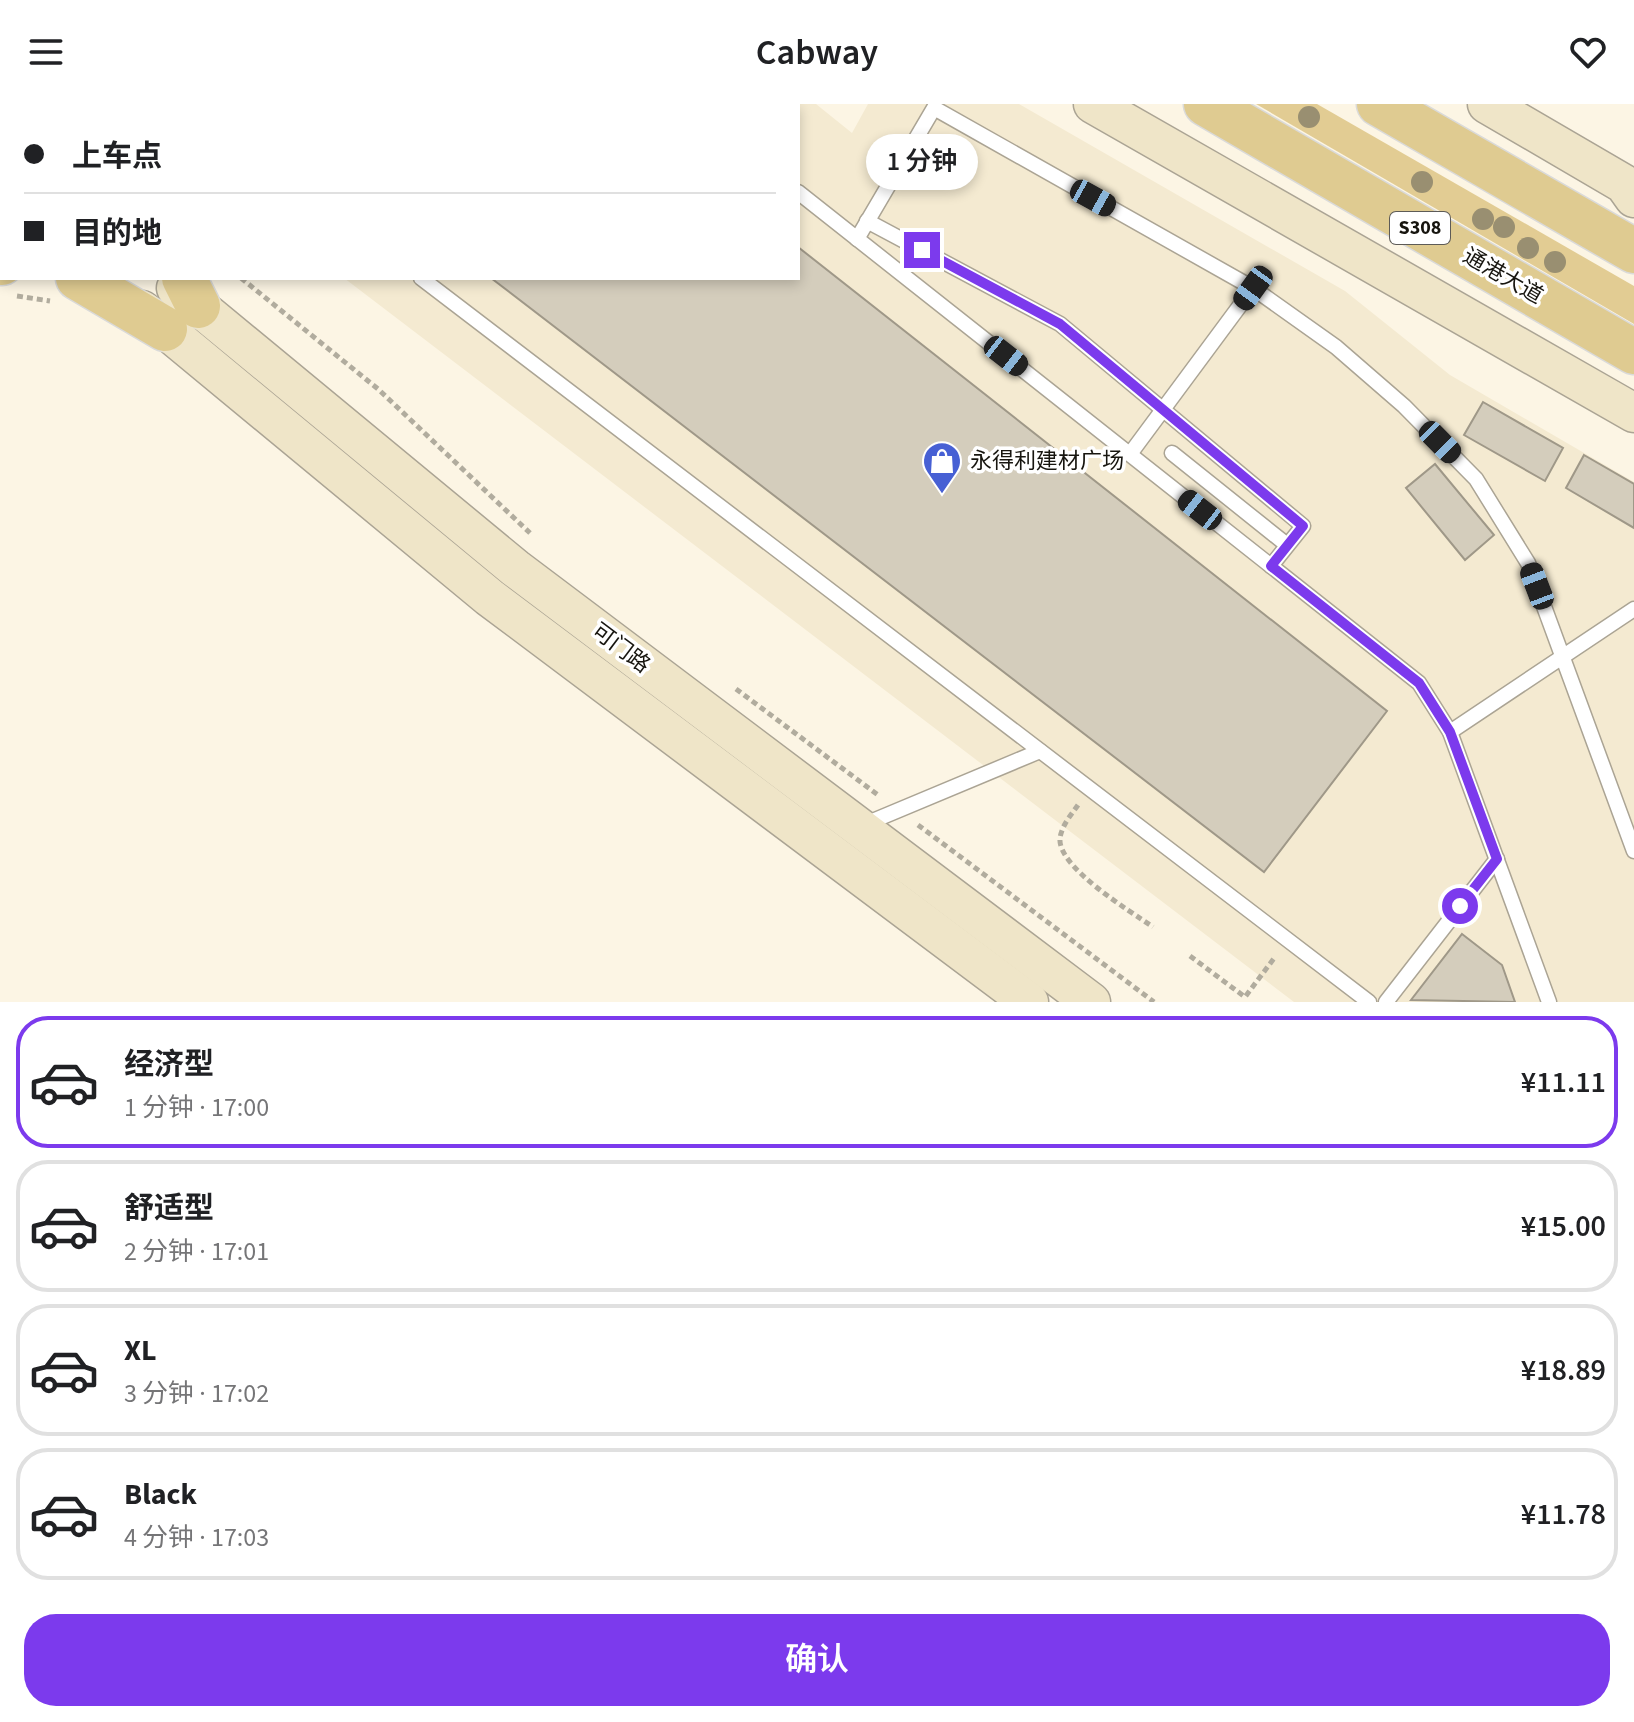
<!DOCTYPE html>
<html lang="zh">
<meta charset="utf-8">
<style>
body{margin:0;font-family:"Source Sans 3","Noto Sans SC",sans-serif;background:#f6f6f6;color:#202124;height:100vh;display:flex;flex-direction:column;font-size:30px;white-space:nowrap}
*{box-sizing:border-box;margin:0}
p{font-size:26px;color:#757577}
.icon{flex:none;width:44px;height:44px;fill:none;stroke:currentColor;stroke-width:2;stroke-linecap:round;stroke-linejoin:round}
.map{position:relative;height:898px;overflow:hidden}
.drawer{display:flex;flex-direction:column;background:#fff;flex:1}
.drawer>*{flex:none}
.guide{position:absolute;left:0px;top:0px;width:800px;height:176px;box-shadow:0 4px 12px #0003;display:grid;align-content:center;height:176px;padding:0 24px;background:#fff}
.end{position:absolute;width:36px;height:36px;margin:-18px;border:10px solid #7c3aed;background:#fff;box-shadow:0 0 0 4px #fff}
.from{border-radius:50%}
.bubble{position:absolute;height:56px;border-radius:28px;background:#fff;box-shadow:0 4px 12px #0003;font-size:26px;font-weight:600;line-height:56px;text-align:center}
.car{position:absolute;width:24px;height:48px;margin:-24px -12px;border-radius:10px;box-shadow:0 0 6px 2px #0007;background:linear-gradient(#222 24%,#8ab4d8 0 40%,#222 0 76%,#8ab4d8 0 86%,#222 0)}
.guide b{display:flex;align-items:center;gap:28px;height:76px;font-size:30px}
.guide b+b{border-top:2px solid #e0e0e0}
.guide i{width:20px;height:20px;background:#202124}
ul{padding:14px 0 0;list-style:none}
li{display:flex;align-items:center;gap:24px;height:132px;margin:0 16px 12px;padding:0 8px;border:4px solid #e0e0e0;border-radius:32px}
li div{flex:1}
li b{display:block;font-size:30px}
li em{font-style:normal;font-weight:600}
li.selected{border-color:#7c3aed}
li>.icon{width:72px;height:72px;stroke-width:1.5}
.button{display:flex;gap:16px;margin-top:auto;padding:16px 24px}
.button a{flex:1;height:92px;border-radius:32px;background:#7c3aed;color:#fff;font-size:32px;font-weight:600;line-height:92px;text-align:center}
header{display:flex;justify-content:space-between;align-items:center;height:104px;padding:0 24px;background:#fff;font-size:36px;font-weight:600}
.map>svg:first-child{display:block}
.built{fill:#f4ead1}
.green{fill:#e2cc93}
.building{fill:#d4cdbc;stroke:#9f9888;stroke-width:2}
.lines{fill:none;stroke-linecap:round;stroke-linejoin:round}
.lane-casing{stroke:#aba494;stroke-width:17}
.secondary-casing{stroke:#aba494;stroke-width:41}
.primary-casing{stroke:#dadad9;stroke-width:47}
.path{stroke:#b1ac9e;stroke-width:5;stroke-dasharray:6 4;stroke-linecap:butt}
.lane{stroke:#fff;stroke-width:14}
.secondary{stroke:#efe5c8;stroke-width:38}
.primary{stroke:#dfcb91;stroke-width:44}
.tree{fill:#998f71}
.route{stroke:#7c3aed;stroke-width:10}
.labels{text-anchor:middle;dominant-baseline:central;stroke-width:7;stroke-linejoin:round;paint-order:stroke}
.shield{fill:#fff;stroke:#5d5b57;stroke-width:2}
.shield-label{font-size:20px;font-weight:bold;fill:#17150f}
.street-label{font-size:22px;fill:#17150f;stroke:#fff}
.poi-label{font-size:22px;fill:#17150f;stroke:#fff;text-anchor:start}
</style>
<header><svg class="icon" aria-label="menu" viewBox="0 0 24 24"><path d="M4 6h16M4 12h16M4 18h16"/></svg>Cabway<svg class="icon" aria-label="heart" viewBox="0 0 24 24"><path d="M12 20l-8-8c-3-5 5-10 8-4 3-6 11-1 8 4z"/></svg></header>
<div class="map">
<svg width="1634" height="898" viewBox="0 0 1634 898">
<rect width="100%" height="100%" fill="#fcf5e4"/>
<g class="built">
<polygon points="267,0 738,0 739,2 266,2"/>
<polygon points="754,0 816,0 852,29 868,0 1019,0 1345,187 1450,271 1634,378 1634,898 1294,898 344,174 798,174 798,2 753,2"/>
</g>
<polygon class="green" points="1256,0 1317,0 1634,182 1634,220"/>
<g class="building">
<polygon points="540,0 617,0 620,2 526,2"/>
<polygon points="798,143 1387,607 1264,768 491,174 798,174"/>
<polygon points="1483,298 1563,344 1545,377 1464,331"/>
<polygon points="1584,351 1634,380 1634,424 1566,384"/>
<polygon points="1435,360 1494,431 1465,456 1406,384"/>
<polygon points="1462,830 1502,861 1515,898 1411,896"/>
</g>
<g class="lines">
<g class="lane-casing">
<g id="lane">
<polyline points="687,0 689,2"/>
<polyline points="719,0 719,1"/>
<polyline points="285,2 287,0"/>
<polyline points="798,88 1419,579 1450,628 1549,898"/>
<polyline points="867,117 1060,220 1303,422 1271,462"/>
<polyline points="857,135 934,4 1253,184 1336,243 1404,302 1476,375 1528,459 1634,747"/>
<polyline points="421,174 1369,898"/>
<polyline points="1172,349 1287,441"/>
<polyline points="1130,350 1253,184"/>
<polyline points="1450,628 1634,505"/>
<polyline points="863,721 1040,647"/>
<polyline points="1386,898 1497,755"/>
</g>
</g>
<g class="secondary-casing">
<g id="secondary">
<polyline points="1093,0 1634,309"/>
<polyline points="1487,0 1624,80 1634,94"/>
<polyline points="0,88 2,89"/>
<polyline points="176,184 515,464 1091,898"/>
<polyline points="142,206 489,493 1029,898"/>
</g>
</g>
<g class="primary-casing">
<g id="primary">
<polyline points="1206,0 1634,248"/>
<polyline points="1379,0 1634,147"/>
<polyline points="88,2 90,0"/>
<polyline points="154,2 154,0"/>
<polyline points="0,33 2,35"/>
<polyline points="0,159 2,159"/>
<polyline points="78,174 165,225"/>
<polyline points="184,174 198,202"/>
</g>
</g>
<g class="path">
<polyline points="241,174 378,285 530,429"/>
<polyline points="17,192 50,197"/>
<polyline points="736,585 878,691"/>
<path d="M1078,701C1071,711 1062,721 1060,734C1057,763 1130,807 1153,823"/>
<polyline points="918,721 1154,898"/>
<polyline points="1190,852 1245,893 1275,853"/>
</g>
<use href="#lane" class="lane"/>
<use href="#secondary" class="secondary"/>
<use href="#primary" class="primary"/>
</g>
<g class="tree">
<circle cx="1309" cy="13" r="11"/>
<circle cx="1422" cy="78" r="11"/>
<circle cx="1483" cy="115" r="11"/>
<circle cx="1504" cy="123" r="11"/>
<circle cx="1528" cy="144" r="11"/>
<circle cx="1555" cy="158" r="11"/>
</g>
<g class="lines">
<polyline class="route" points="922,146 1060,220 1303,422 1271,462 1419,579 1450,628 1497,755 1460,802"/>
</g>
<defs>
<g id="shop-pin" transform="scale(2)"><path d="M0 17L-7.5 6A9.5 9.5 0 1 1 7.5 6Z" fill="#4760d4" stroke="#fff"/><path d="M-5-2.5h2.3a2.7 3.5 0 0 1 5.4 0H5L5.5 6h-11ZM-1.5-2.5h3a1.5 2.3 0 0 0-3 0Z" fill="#fff"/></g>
</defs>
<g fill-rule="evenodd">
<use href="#shop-pin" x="942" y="357"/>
</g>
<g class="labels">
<rect class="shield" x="1390" y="108" width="60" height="32" rx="6"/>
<g class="shield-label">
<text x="1420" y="124">S308</text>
</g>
<g class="street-label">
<text transform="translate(1503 172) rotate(30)">通港大道</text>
<text transform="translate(621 544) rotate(37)">可门路</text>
</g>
<g class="poi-label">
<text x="970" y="357">永得利建材广场</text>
</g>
</g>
</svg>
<i class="end from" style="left:1460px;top:802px"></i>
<i class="end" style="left:922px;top:146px"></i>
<div class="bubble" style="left:866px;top:30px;width:112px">1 分钟</div>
<i class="car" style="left:1093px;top:94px;rotate:119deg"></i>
<i class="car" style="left:1253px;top:184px;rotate:216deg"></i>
<i class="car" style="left:1006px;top:252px;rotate:128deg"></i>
<i class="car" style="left:1440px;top:338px;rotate:135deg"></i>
<i class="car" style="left:1200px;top:406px;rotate:308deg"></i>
<i class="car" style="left:1537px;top:482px;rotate:339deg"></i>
<div class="guide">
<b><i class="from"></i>上车点</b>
<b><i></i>目的地</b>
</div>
</div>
<section class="drawer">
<ul>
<li class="selected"><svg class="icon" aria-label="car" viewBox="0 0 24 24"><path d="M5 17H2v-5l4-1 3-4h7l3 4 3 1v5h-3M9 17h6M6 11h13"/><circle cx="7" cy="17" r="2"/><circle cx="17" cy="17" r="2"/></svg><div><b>经济型</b><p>1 分钟 · 17:00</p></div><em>¥11.11</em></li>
<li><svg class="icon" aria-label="car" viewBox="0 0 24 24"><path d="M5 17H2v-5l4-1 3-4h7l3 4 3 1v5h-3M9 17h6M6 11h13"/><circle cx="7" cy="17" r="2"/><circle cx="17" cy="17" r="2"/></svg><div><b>舒适型</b><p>2 分钟 · 17:01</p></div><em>¥15.00</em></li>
<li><svg class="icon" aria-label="car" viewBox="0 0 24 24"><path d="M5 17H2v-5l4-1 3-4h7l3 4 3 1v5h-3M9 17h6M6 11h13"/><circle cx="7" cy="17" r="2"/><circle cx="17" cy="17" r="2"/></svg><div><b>XL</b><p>3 分钟 · 17:02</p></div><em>¥18.89</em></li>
<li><svg class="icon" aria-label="car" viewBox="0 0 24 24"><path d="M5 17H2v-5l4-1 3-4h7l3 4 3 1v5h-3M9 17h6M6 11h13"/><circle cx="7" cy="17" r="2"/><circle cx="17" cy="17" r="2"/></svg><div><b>Black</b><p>4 分钟 · 17:03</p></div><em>¥11.78</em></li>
</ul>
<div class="button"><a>确认</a></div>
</section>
